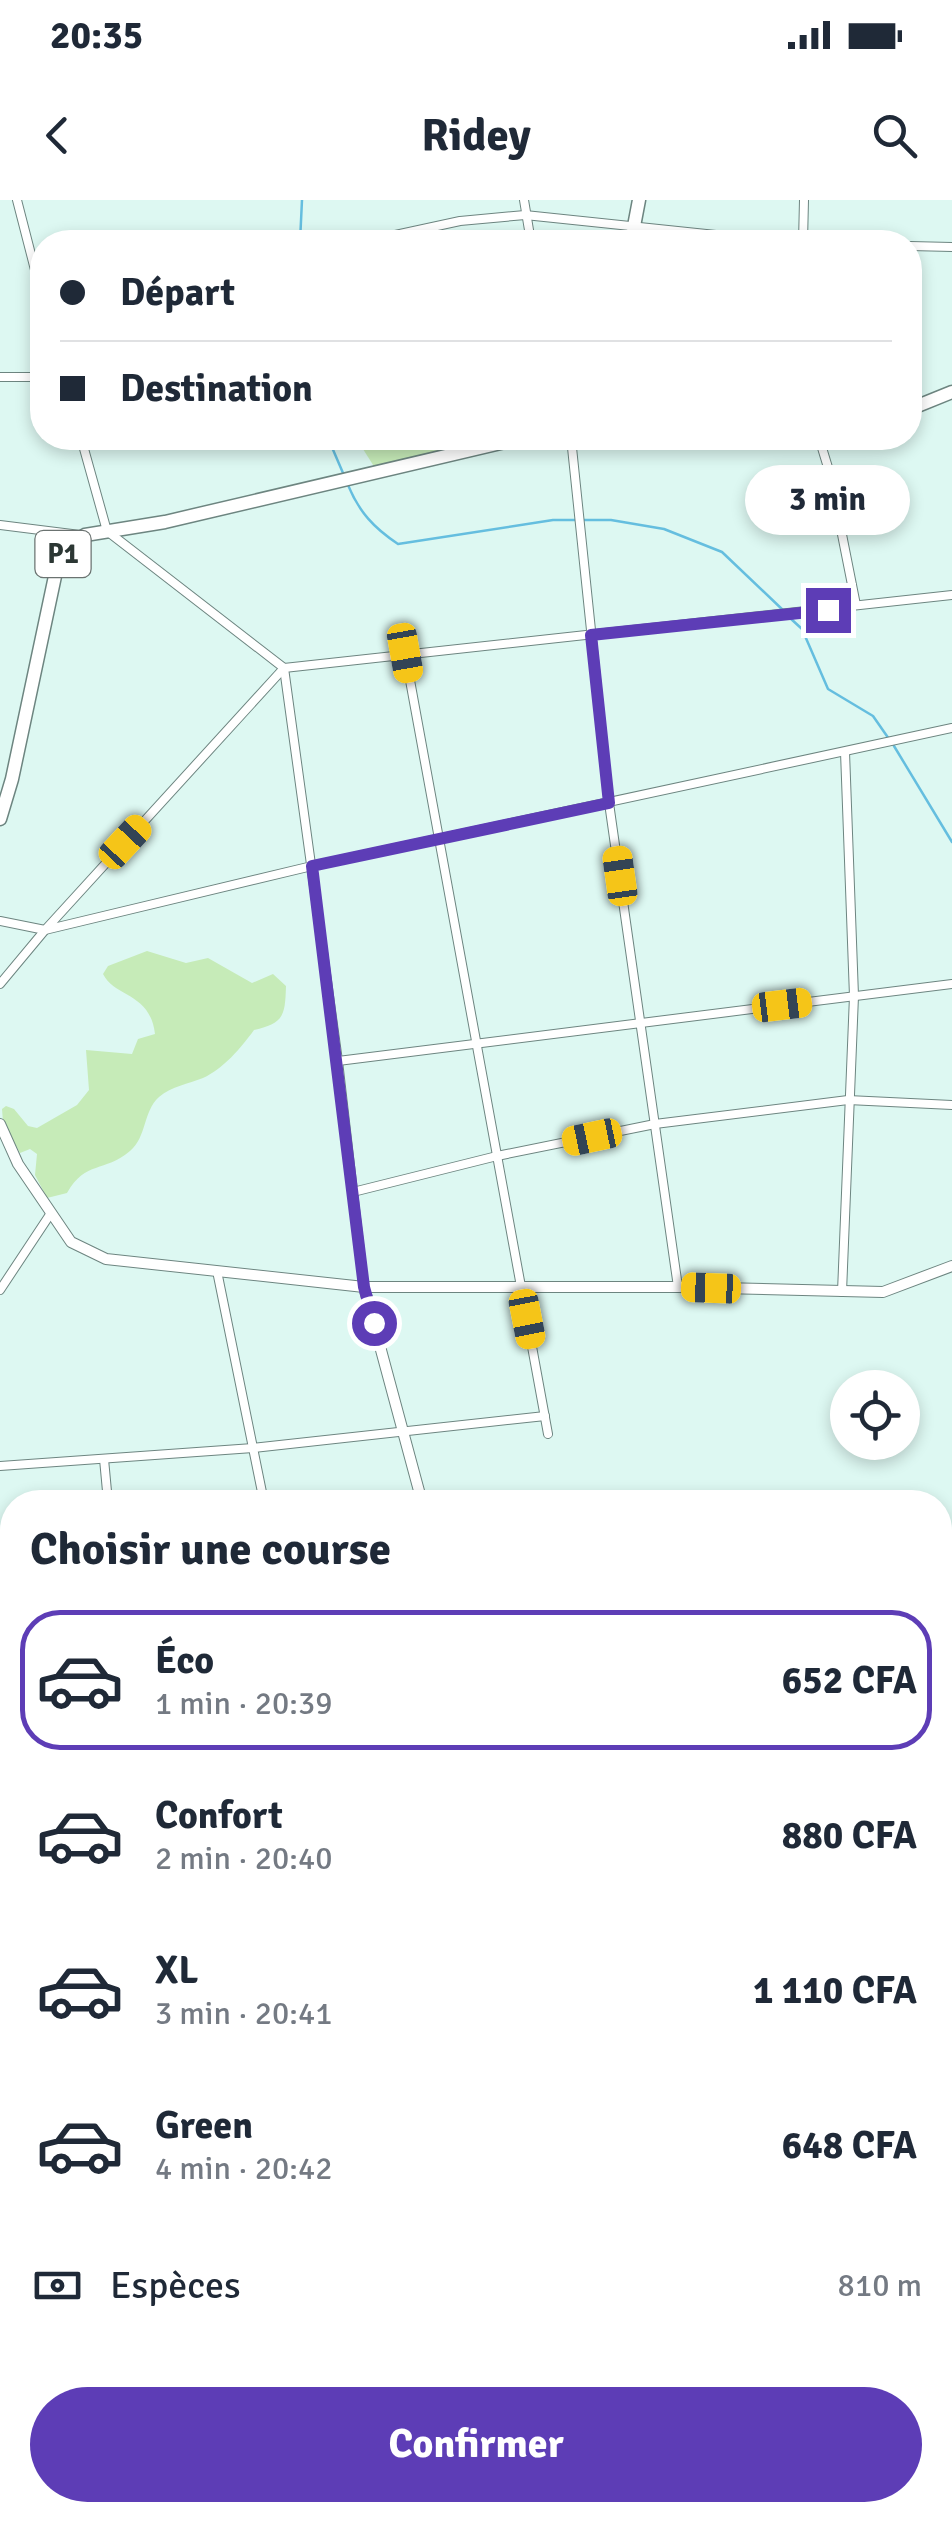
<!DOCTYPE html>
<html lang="fr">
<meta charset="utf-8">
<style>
body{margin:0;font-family:Signika,sans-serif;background:#f6f6f7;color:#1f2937;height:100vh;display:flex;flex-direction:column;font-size:38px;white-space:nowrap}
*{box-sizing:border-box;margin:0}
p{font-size:32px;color:#747a83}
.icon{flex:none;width:55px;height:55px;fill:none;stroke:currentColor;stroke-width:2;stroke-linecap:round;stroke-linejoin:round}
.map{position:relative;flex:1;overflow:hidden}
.drawer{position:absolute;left:0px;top:1290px;width:952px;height:1032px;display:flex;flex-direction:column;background:#fff;border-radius:40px 40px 0 0;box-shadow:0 5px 15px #0003}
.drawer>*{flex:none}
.hud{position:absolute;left:30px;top:30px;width:892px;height:220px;border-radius:40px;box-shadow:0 5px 15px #0003;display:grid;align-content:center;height:220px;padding:0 30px;background:#fff}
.tools{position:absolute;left:830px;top:1170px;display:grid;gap:20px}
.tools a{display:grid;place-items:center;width:90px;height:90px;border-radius:50%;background:#fff;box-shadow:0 5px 15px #0003;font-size:50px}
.end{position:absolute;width:45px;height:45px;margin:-22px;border:12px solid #5d3db6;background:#fff;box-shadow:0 0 0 5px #fff}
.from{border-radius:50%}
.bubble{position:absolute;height:70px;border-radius:35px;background:#fff;box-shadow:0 5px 15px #0003;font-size:32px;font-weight:700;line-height:70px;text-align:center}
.car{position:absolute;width:30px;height:60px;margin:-30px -15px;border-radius:12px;box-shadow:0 0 8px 2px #0007;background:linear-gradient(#f5c518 24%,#345 0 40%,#f5c518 0 76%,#345 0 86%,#f5c518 0)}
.hud b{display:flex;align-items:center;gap:35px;height:95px;font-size:38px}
.hud b+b{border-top:2px solid #e0e1e3}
.hud i{width:25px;height:25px;background:#1f2937}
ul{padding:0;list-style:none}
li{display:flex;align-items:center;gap:30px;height:140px;margin:0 20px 15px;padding:0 10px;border:5px solid transparent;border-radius:40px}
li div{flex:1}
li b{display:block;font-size:38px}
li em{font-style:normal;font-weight:700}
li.current{border-color:#5d3db6}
li>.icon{width:90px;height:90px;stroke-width:1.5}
h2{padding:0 30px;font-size:45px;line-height:120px}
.pay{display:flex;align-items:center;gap:25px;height:110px;padding:0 30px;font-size:38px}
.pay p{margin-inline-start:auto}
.button{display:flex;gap:20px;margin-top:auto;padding:20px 30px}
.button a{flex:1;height:115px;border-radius:60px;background:#5d3db6;color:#fff;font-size:40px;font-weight:700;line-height:115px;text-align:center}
.status{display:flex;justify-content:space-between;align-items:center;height:70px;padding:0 50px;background:#fff;direction:ltr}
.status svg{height:28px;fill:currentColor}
header{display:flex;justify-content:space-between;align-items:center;height:130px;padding:0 30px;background:#fff;font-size:45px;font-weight:700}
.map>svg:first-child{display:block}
.green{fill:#c6ebb8}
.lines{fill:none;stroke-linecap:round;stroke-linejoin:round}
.stream{stroke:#65bedf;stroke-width:2.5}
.minor-casing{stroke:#6d8580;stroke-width:10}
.tertiary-casing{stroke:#6d8580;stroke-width:12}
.primary-casing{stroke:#6d8580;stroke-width:15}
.minor{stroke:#fff;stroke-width:8}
.tertiary{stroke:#fff;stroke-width:10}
.primary{stroke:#fff;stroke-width:12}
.route{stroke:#5d3db6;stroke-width:12}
.labels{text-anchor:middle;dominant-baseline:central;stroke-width:10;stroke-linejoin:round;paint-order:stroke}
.shield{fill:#fff;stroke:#6b7371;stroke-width:2.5}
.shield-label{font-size:28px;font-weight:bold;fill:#2c3734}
</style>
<div class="status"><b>20:35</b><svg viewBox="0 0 49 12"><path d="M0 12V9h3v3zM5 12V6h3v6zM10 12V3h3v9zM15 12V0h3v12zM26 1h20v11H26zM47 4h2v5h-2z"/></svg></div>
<header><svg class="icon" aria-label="back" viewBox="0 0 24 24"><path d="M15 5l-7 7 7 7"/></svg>Ridey<svg class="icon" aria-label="search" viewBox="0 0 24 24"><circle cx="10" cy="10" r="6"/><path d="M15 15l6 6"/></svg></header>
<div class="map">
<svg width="952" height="2321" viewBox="0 0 952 2321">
<rect width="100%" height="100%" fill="#ddf8f2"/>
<g class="green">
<polygon points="356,238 442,238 444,251 375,268"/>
<path d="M147,751L186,763L208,758L252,783L273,774L286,786C285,816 284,823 254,830C241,848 223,869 203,878C188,884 172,886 159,897C143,911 147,937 130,951C104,973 86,960 67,993L47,998L35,975L37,954L30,949L20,953L3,922L2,909L6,906L14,909L28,926L37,928L77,905L89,890L86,850L132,854L138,839L155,834C150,792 115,798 103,774L108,766Z"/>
</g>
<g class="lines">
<g class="stream">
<polyline points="300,42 302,0"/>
<polyline points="328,238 343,273"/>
<path d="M348,285C359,312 374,328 398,344L553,320H611L664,329L722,352L785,412"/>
<polyline points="790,418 802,429 828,489 873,516 889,539"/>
<polyline points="894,546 952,642"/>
</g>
<g class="minor-casing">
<g id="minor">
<polyline points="17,0 42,97"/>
<polyline points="524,0 531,42"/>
<polyline points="363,42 460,21 525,15 783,42"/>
<polyline points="803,42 804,0"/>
<polyline points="910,46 952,47"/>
<polyline points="0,177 42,177"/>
<polyline points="81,238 107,331 284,468 338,861 364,1087"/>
<polyline points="571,238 609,603 678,1087"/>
<polyline points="819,238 830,274 856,405"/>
<polyline points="0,325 80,335"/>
<polyline points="405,453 548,1234"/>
<polyline points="0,721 45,730 312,666 952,528"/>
<polyline points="0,784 45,730 284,468 952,395"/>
<polyline points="338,861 952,784"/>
<polyline points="353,992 497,956 655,924 848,900 952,905"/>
<polyline points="217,1071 264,1302"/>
<polyline points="0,1090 51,1013"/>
<polyline points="842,1092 854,796 845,552"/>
<polyline points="104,1259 108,1302"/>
<polyline points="0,1266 253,1248 545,1216"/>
<polyline points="940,1515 952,1419"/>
<polyline points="0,1619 12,1610"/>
<polyline points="0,1813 12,1804"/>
<polyline points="940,1820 952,1819"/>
<polyline points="0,1856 12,1865"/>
<polyline points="0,2118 12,2123"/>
<polyline points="125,2310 126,2321"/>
<polyline points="717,2310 723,2321"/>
</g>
</g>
<g class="tertiary-casing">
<g id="tertiary">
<polyline points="0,924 18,964 71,1042 106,1059 364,1087 422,1302"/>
<polyline points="364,1087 678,1087 883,1092 952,1066"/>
</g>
</g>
<g class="primary-casing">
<g id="primary">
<polyline points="631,42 639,0"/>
<polyline points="910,209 952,192"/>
<polyline points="0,619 12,579 58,362 73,342 85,335 165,322 522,238"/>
</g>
</g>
<use href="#minor" class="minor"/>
<use href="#tertiary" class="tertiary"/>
<use href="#primary" class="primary"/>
</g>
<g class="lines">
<polyline class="route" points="374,1123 364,1087 312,666 609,603 591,435 828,410"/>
</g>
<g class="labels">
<rect class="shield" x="35.5" y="331" width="55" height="46" rx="8"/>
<g class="shield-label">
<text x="63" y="354">P1</text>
</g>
</g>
</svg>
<div class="tools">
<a><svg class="icon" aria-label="locate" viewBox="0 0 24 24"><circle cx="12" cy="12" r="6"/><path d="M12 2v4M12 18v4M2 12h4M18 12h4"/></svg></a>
</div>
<i class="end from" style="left:374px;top:1123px"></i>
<i class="end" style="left:828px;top:410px"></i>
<div class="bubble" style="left:745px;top:265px;width:165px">3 min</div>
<i class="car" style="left:405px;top:453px;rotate:170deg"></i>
<i class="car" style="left:125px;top:642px;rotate:43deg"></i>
<i class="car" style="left:620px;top:676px;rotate:352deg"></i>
<i class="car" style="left:782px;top:805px;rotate:83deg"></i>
<i class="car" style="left:592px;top:937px;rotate:258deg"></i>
<i class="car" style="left:711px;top:1088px;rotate:272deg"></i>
<i class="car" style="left:527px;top:1119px;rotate:169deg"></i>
<div class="hud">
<b><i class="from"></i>Départ</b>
<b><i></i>Destination</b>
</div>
<section class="drawer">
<h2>Choisir une course</h2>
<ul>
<li class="current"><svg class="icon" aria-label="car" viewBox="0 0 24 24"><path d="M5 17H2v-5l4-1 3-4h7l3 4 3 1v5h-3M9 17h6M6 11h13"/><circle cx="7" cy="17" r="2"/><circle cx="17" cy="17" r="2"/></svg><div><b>Éco</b><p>1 min · 20:39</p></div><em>652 CFA</em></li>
<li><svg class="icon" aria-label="car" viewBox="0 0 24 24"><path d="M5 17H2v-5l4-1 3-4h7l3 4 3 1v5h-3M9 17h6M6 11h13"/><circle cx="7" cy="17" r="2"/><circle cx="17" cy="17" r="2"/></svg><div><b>Confort</b><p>2 min · 20:40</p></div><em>880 CFA</em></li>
<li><svg class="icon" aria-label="car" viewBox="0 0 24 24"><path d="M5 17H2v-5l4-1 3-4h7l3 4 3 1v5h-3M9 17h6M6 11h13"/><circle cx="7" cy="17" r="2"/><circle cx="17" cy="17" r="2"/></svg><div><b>XL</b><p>3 min · 20:41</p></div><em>1 110 CFA</em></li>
<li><svg class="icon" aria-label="car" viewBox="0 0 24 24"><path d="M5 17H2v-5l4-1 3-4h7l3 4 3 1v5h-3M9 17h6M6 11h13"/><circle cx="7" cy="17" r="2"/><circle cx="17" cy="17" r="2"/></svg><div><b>Green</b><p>4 min · 20:42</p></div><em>648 CFA</em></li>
</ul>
<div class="pay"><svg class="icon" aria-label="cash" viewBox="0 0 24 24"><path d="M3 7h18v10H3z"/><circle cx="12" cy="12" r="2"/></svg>Espèces<p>810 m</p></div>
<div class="button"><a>Confirmer</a></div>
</section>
</div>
